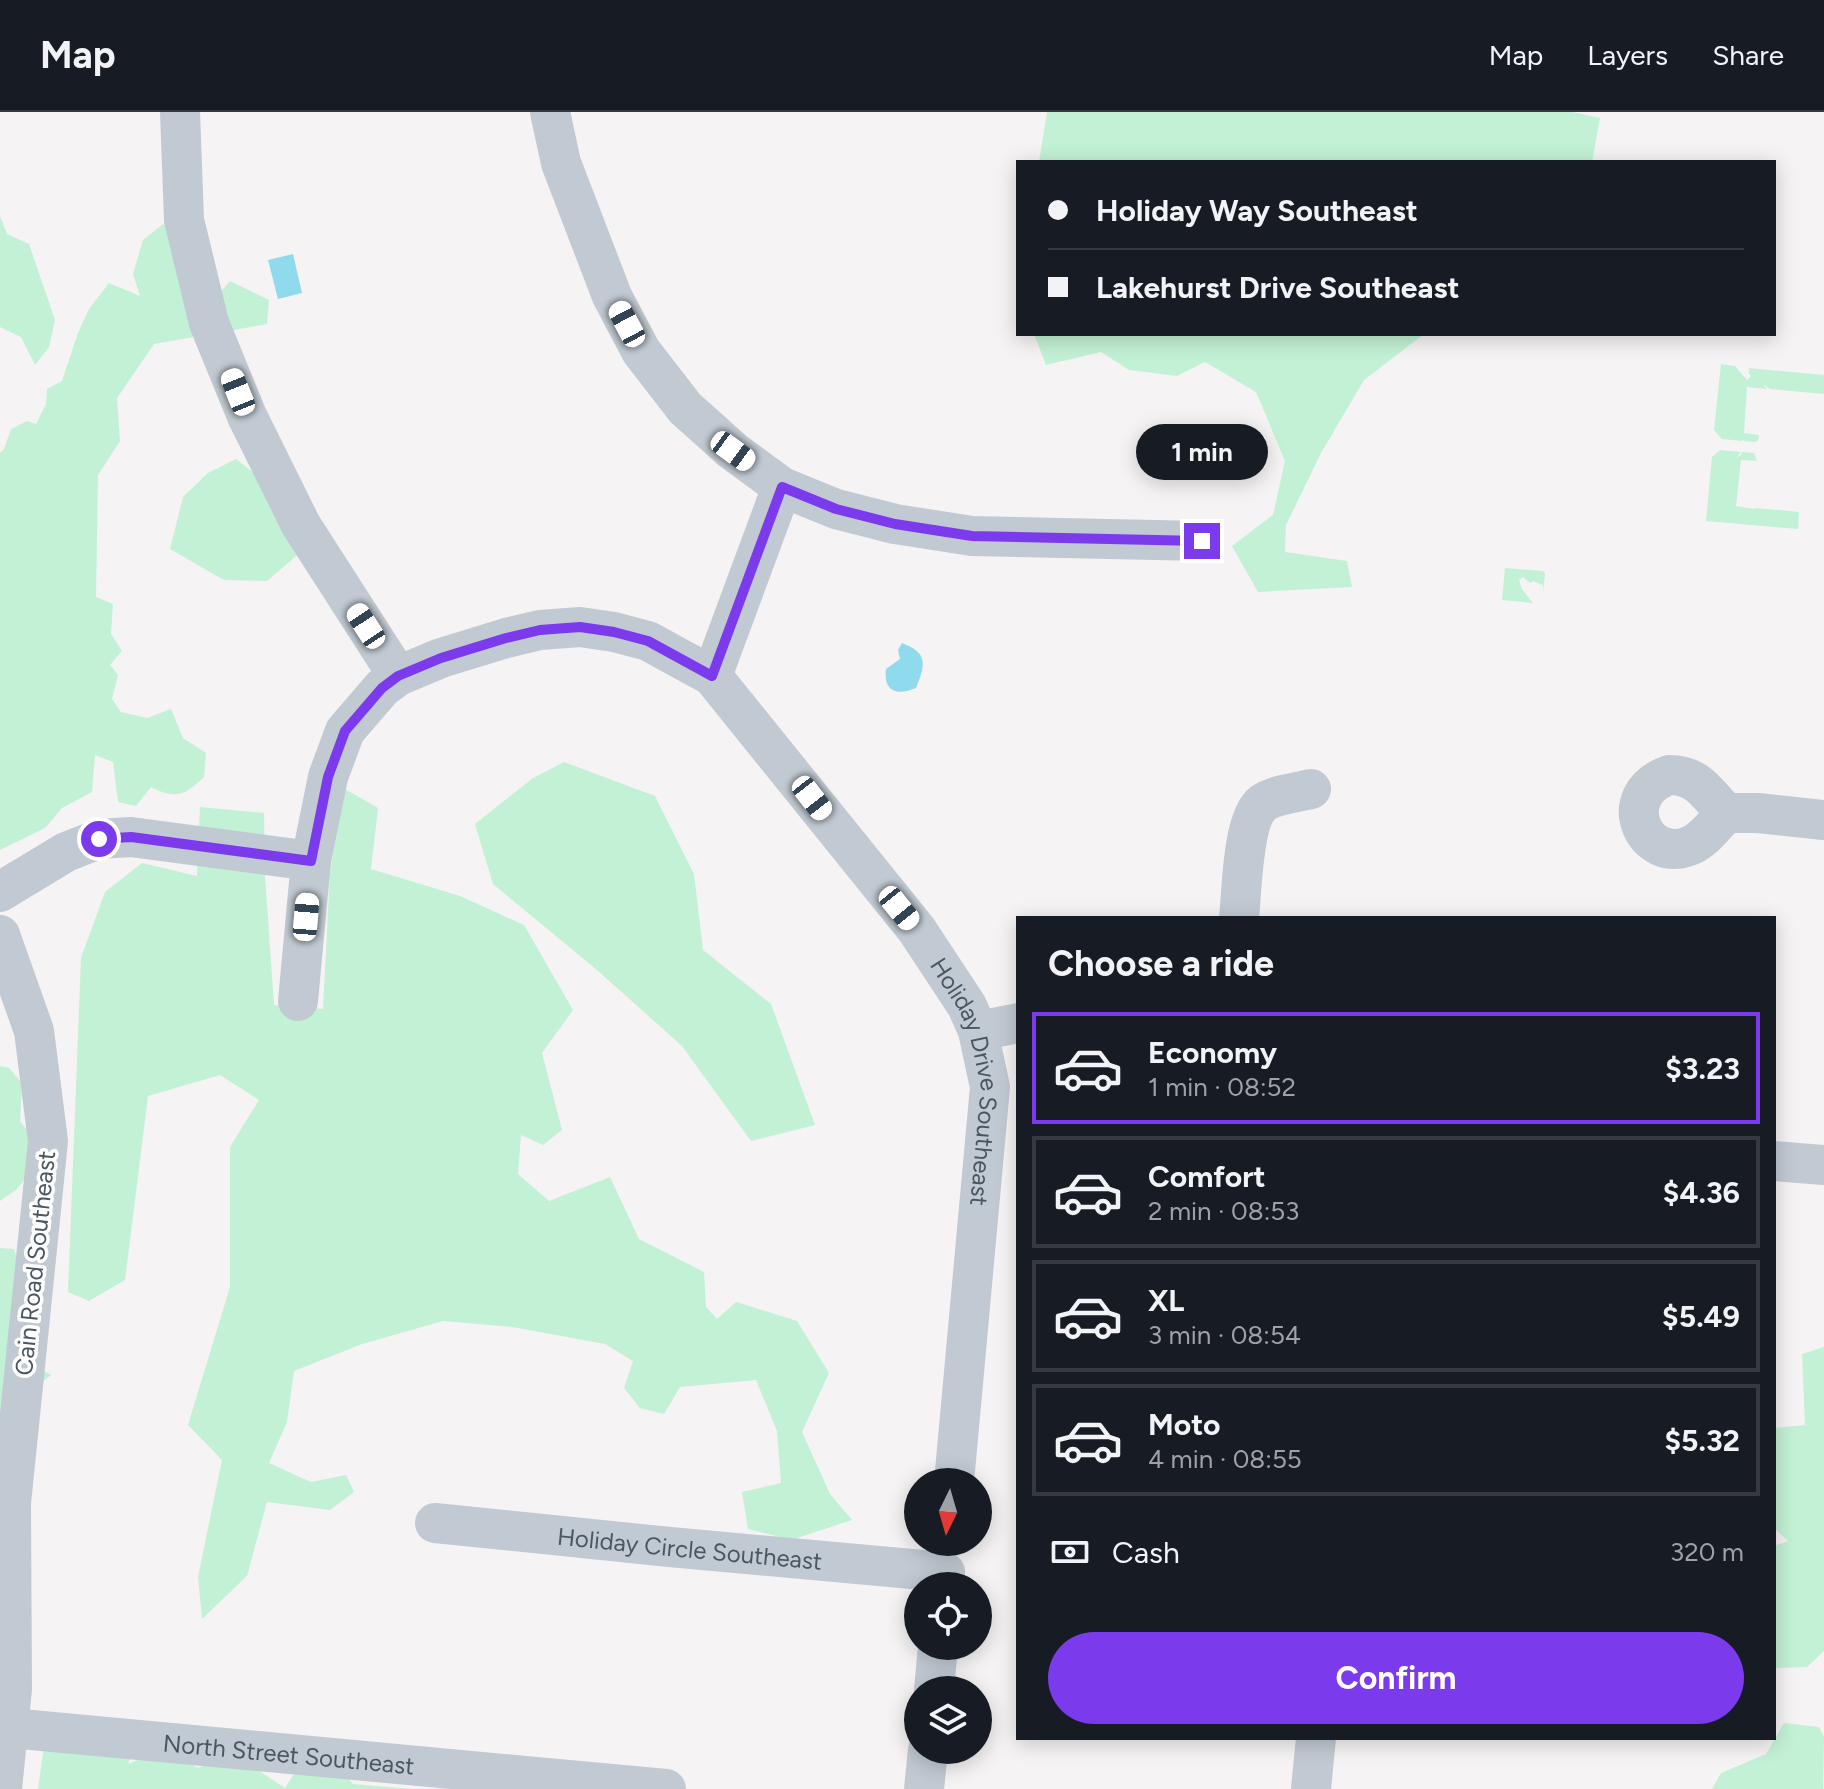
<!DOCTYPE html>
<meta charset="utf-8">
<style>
body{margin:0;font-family:Figtree,sans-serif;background:#242831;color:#f1f3f6;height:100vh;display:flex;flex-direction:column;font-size:30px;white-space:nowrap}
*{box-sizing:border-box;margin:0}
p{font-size:26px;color:#9ea1a6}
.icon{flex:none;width:44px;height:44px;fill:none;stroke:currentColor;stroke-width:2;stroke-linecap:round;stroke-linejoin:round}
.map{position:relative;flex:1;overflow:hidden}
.side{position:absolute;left:1016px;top:804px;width:760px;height:824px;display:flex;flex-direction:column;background:#171b24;border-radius:0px;box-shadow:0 4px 20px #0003}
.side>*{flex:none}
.guide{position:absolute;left:1016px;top:48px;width:760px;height:176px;border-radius:0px;box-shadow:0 4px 20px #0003;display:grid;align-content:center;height:176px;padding:0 32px;background:#171b24}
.needle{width:52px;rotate:185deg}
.controls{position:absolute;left:904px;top:1356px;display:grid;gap:16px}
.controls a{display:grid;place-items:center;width:88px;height:88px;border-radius:50%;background:#171b24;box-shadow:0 4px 20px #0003;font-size:40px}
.end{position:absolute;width:36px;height:36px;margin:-18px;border:10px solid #7c3aed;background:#fff;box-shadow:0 0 0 4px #fff}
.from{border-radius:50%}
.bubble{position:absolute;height:56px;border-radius:28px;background:#171b24;box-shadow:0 4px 20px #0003;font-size:26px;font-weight:700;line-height:56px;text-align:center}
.car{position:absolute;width:24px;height:48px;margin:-24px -12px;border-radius:10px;box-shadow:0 0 6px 2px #0007;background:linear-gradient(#fff 24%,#345 0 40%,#fff 0 76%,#345 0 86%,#fff 0)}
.guide b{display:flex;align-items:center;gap:28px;height:76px;font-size:30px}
.guide b+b{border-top:2px solid #363941}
.guide i{width:20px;height:20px;background:#f1f3f6}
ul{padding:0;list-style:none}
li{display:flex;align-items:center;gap:24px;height:112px;margin:0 16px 12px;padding:0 16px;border:4px solid #363941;border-radius:0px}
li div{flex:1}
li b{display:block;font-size:30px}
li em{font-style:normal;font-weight:700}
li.on{border-color:#7c3aed}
li>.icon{width:72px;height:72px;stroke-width:1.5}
h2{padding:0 32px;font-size:36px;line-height:96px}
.pay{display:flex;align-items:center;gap:20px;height:88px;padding:0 32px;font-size:30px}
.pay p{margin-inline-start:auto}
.cta{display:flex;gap:16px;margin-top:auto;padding:16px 32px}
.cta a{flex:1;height:92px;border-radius:48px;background:#7c3aed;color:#fff;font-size:32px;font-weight:700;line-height:92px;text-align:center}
header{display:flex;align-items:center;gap:48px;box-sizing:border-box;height:112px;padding:0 40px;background:#171b24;border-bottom:2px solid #363941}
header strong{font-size:38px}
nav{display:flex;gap:44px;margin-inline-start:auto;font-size:28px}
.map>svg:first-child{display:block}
.green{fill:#c3f1d5}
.water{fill:#90daee}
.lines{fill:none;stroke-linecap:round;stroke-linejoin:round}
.minor{stroke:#c1cad2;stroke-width:40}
.route{stroke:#7c3aed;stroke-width:10}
.labels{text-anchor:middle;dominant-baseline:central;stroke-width:7;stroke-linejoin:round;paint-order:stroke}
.street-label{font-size:24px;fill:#4a5661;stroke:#fff}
</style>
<header>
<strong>Map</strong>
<nav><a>Map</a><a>Layers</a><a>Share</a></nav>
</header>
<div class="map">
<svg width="1824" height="1677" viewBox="0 0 1824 1677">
<rect width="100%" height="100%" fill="#f5f3f3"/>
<g class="green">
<polygon points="1047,0 1572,0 1600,6 1592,50 1039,50"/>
<polygon points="0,104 7,122 29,132 55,208 49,235 35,253 21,225 0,215"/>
<path d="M163,112L199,140L213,189L230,169L269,188L267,212L154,232L117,286L120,329L98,363L96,485L113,492L111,522L122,539L110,553L118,563L112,587L121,600L147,606L171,597L183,626L206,641L204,665C185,683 176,688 151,675L136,694L118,690L113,650L95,643L92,680L62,696L45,716L0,738V341L4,337L11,317L27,309L36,312L46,292L47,277L62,269L78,221L89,197L109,171L140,184L133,162L143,128Z"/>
<polygon points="1034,222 1424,222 1364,268 1321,341 1286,413 1285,440 1347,449 1352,475 1258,480 1232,434 1273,403 1285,349 1256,280 1205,250 1177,264 1129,258 1101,240 1046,253"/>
<polygon points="1721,252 1735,254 1747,268 1751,264 1748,260 1750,258 1748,256 1824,263 1824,282 1770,277 1763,272 1767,277 1747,275 1744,321 1759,323 1758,328 1755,330 1744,329 1743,327 1742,329 1722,327 1714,318"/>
<polygon points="1720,338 1741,340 1736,346 1741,343 1742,340 1754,341 1757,349 1741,348 1736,394 1754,397 1756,396 1799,400 1798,417 1706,409 1712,345"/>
<polygon points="236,347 272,375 303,438 267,469 224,468 170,437 183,385 208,361"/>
<polygon points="1505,456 1543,459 1545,462 1543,480 1543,473 1533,469 1530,471 1523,465 1519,468 1522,477 1533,491 1502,488"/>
<polygon points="564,650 655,684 694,762 703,838 771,892 815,1013 751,1029 682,934 597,858 493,772 475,712 533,666"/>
<polygon points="345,677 378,696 371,757 460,784 524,813 573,898 542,941 562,1018 543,1033 521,1023 518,1062 549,1089 610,1065 639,1127 704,1160 706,1195 717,1207 736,1190 797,1209 829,1261 802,1320 830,1382 852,1408 791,1428 748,1417 742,1380 781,1371 777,1319 756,1268 680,1275 664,1302 640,1296 624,1276 633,1249 605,1232 512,1215 443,1209 362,1232 294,1259 287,1310 269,1351 311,1370 346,1363 354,1380 330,1398 267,1390 247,1464 202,1507 198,1465 222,1348 188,1313 230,1175 230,1035 259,988 220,963 148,984 125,1168 89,1189 68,1180 81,846 105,780 142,751 197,764 200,695 264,701 265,764 274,893 323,897 330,760"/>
<polygon points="0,954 9,956 22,971 20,1010 46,1039 17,1077 0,1089"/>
<polygon points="0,1136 14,1137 23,1162 26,1249 51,1263 30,1280 0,1366"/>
<polygon points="1824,1235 1824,1539 1807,1555 1774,1556 1774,1434 1788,1429 1774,1416 1774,1316 1805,1313 1802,1242"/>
<polygon points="1784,1611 1819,1615 1824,1625 1823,1677 1712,1677 1721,1661 1766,1642"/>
<polygon points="135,1630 128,1652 165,1637 198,1656 232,1641 285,1676 294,1662 328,1644 353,1672 413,1677 38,1677 44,1635"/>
</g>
<g class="water">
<polygon points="293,142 302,181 278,187 268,148"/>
<path d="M902,531C928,541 926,552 916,576C898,584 883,580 886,557L900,547L898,538Z"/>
</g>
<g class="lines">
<g class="minor">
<polyline points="180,0 184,108 209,211 247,304 301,413 398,564"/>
<polyline points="550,0 561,51 612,184 641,239 685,296 733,339 782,375 836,397 895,412 972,424 1202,429"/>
<polyline points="712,564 782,375"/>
<path d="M1669,663C1699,663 1706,681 1726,701C1715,712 1704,729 1689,734C1644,752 1613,683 1669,663Z"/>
<polyline points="1726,701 1758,701 1824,708"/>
<polyline points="0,780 66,740 99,727 131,725 311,749"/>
<path d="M1239,806C1242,780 1242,707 1263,691C1274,683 1298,680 1311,677"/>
<polyline points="0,823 34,919 48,1029 11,1391 12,1577 2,1677"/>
<path id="s1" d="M298,889L311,749L328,665L345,619L382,576L398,564L441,546L506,526L540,518L580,515L614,520L648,529L712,564L917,818L967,894L978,919L990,975L954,1370"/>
<polyline points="978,919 1018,911"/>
<polyline points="1774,1049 1824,1053"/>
<path id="s2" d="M435,1411L670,1435L945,1460"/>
<polyline points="934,1578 938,1534"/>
<path id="s3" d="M10,1616L666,1677"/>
<polyline points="924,1677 928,1638"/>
<polyline points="1311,1677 1316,1626"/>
</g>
</g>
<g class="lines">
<polyline class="route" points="99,727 131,725 311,749 328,665 345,619 382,576 398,564 441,546 506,526 540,518 580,515 614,520 648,529 712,564 782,375 836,397 895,412 972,424 1202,429"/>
</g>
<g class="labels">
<g class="street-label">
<text stroke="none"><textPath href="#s1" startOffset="1176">Holiday Drive Southeast</textPath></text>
<text transform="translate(35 1151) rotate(-84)">Cain Road Southeast</text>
<text stroke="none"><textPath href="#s2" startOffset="256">Holiday Circle Southeast</textPath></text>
<text stroke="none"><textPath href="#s3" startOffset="280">North Street Southeast</textPath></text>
</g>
</g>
</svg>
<div class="controls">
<a><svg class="needle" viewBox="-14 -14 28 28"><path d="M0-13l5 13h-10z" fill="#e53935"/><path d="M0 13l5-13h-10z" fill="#9ea1a6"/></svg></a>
<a><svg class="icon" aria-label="locate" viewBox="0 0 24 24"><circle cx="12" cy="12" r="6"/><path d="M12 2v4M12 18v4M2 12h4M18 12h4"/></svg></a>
<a><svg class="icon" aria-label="layers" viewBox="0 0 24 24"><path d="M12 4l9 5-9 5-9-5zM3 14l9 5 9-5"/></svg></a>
</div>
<i class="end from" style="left:99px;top:727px"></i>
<i class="end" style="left:1202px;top:429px"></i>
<div class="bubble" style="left:1136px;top:312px;width:132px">1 min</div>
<i class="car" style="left:627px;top:212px;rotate:332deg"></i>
<i class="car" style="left:238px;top:280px;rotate:338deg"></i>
<i class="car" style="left:733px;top:339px;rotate:126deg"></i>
<i class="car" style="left:366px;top:514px;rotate:327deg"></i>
<i class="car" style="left:812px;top:686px;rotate:142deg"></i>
<i class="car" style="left:899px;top:796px;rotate:141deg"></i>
<i class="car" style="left:306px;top:805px;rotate:5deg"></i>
<div class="guide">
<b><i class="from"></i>Holiday Way Southeast</b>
<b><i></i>Lakehurst Drive Southeast</b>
</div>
<section class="side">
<h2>Choose a ride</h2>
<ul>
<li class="on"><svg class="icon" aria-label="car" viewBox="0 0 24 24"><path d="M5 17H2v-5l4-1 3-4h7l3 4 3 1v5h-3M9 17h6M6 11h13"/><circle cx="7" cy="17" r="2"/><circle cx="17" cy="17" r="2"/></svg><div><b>Economy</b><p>1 min · 08:52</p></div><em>$3.23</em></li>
<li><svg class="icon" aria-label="car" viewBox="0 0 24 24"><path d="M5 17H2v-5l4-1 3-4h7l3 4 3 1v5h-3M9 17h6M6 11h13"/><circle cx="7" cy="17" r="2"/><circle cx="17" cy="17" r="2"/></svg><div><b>Comfort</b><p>2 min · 08:53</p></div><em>$4.36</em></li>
<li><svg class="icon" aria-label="car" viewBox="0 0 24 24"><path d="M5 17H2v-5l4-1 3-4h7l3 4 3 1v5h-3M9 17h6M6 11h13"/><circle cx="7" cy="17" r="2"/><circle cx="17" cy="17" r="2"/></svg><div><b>XL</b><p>3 min · 08:54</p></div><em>$5.49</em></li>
<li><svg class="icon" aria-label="car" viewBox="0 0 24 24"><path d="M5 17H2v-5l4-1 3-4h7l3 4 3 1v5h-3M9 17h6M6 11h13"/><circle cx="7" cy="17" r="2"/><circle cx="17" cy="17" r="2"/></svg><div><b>Moto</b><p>4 min · 08:55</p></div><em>$5.32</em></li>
</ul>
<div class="pay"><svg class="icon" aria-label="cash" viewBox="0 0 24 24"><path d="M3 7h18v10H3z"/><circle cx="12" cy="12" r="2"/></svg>Cash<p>320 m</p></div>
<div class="cta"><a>Confirm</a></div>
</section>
</div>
